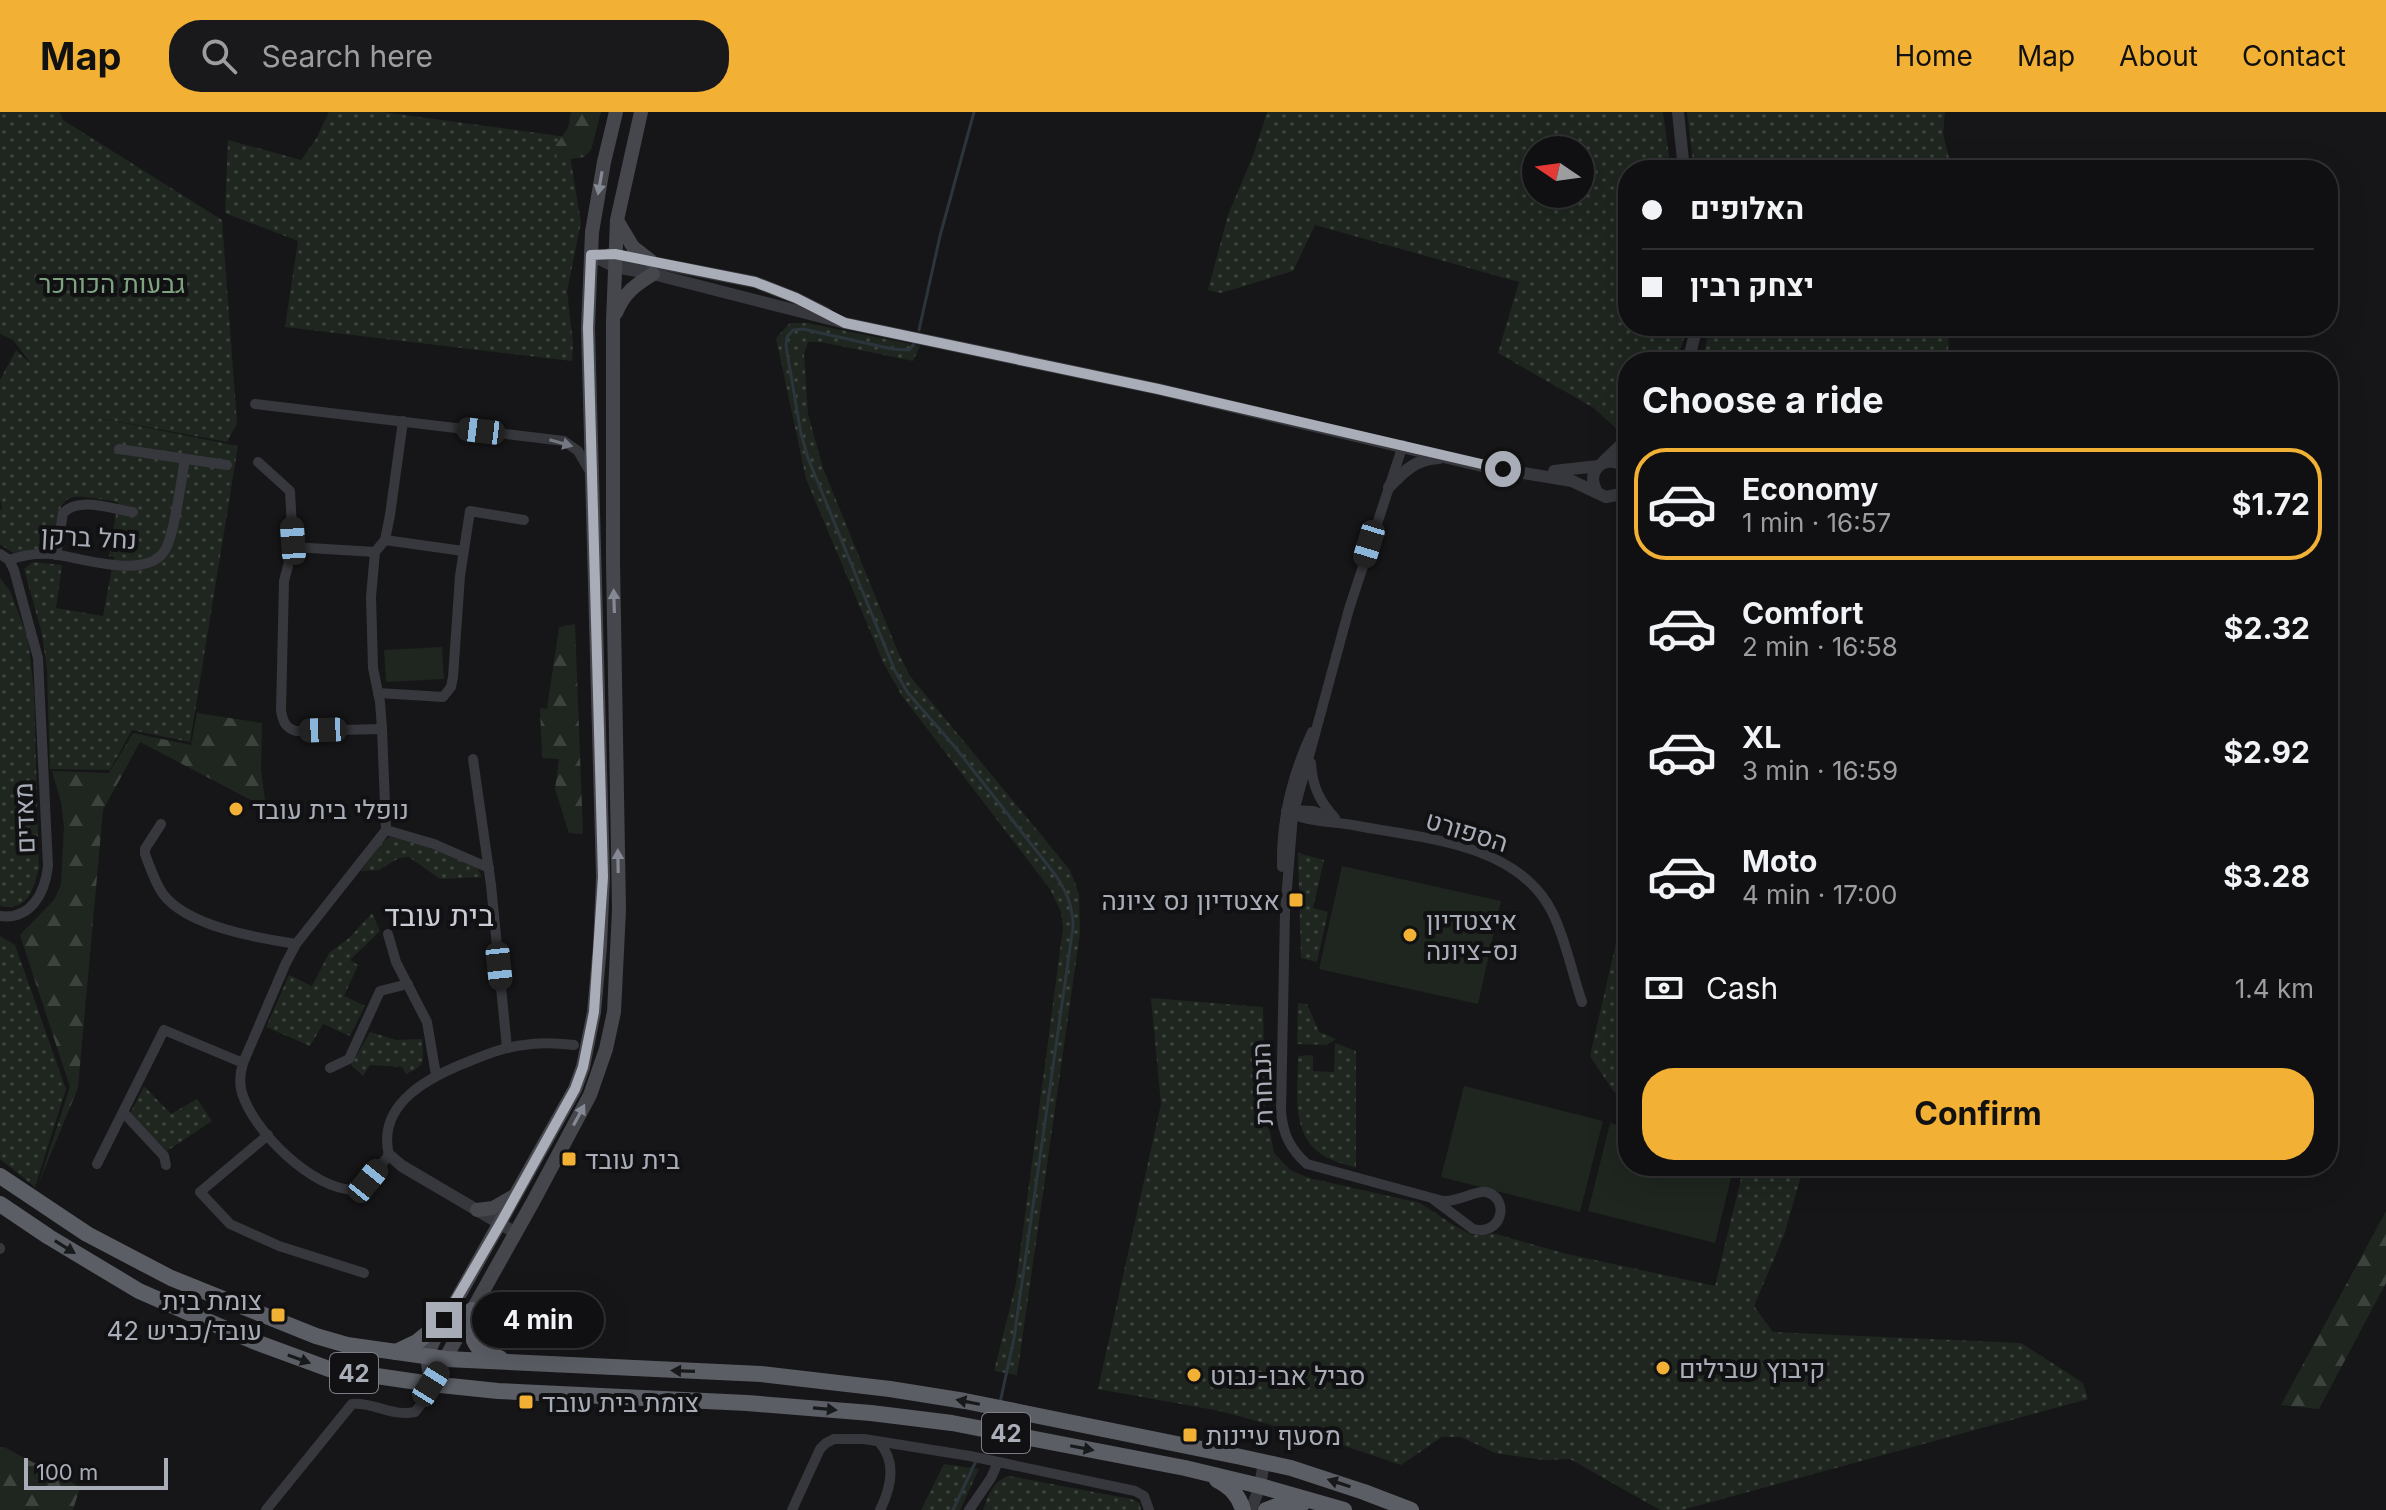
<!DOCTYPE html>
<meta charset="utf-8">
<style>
body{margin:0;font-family:Inter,Heebo,sans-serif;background:#19191b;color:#f1f3f6;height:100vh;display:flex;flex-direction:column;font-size:30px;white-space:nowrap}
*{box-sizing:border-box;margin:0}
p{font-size:26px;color:#9c9d9f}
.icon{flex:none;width:44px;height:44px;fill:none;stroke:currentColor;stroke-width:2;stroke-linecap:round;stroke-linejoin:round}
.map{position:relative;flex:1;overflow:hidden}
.details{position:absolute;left:1618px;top:240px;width:720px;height:824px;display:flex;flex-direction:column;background:#101012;border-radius:32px;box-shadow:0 8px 32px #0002,0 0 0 2px #303032}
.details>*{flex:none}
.top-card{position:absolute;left:1618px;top:48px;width:720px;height:176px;border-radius:32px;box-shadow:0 8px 32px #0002,0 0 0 2px #303032;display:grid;align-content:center;height:176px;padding:0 24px;background:#101012}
.needle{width:52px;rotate:283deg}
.buttons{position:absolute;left:1522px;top:24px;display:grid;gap:16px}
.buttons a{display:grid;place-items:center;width:72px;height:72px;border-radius:50%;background:#101012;box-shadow:0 8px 32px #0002,0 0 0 2px #303032;font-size:40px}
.scale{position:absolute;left:24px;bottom:20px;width:144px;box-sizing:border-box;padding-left:8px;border:4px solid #a8adb8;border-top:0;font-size:22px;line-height:28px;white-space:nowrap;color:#a8adb8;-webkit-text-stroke:6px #111113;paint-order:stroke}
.end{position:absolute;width:36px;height:36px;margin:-18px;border:10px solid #a8adb8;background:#111;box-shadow:0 0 0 4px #111}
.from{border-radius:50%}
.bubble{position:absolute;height:56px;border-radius:28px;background:#101012;box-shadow:0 8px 32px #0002,0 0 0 2px #303032;font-size:26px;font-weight:700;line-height:56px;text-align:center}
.car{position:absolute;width:24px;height:48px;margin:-24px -12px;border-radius:10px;box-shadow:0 0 6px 2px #0007;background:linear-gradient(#222 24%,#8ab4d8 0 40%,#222 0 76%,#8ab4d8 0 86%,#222 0)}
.top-card b{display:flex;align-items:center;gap:28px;height:76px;font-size:30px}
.top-card b+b{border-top:2px solid #303032}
.top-card i{width:20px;height:20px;background:#f1f3f6}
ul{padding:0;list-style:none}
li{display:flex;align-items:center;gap:24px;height:112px;margin:0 16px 12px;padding:0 8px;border:4px solid transparent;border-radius:32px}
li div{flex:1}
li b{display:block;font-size:30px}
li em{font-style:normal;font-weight:700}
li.selected{border-color:#f2b134}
li>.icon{width:72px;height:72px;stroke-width:1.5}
h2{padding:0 24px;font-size:36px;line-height:96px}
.pay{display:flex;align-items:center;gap:20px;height:88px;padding:0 24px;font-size:30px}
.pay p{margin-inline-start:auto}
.button{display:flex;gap:16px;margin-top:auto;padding:16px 24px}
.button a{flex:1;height:92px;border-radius:32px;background:#f2b134;color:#111;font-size:32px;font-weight:700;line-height:92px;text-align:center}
header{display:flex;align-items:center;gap:48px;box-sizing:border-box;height:112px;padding:0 40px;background:#f2b134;color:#111}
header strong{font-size:38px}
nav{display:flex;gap:44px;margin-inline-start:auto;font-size:28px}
.search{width:560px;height:72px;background:#19191b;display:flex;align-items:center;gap:20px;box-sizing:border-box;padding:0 28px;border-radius:32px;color:#9c9d9f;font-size:30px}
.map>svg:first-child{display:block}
.grass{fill:url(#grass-dots);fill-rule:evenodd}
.forest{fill:url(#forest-firs)}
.garden{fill:#1e261f}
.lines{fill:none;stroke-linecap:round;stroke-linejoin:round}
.stream{stroke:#2c353c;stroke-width:3}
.minor{stroke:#37383d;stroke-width:10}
.tertiary{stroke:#37383d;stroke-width:12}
.secondary{stroke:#45474d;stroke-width:14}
.trunk{stroke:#5b5e65;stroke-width:16}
.oneway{fill:#858993}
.oneway2{fill:#757881}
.oneway3{fill:#18191b}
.route{stroke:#a8adb8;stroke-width:10}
.poi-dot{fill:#f2b134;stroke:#111113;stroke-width:3}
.labels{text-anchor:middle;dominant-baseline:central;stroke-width:8;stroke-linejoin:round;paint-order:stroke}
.shield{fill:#111113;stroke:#7b7e86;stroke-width:2}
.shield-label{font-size:24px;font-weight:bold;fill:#a8adb8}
.park-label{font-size:26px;fill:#7fa381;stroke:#111113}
.street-label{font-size:26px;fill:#a8adb8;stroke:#111113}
.poi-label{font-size:26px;fill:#a8adb8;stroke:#111113;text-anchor:start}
.quarter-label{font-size:30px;fill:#c9ccd4;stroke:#111113}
</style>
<header>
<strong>Map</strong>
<div class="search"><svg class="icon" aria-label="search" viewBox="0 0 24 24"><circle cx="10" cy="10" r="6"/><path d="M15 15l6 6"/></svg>Search here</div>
<nav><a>Home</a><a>Map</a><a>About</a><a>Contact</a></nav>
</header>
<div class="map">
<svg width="2386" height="1398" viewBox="0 0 2386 1398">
<defs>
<pattern id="grass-dots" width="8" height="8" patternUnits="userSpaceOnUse" patternTransform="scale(2)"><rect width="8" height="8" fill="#1e261f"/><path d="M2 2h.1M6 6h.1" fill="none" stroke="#3c433d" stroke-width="1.8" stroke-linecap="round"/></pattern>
<pattern id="forest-firs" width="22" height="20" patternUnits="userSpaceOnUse" patternTransform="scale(2)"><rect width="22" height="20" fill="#1e261f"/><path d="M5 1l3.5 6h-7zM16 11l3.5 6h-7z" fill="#3c433d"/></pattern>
</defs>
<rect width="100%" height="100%" fill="#161618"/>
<g class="grass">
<path d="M0,0H60L63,8L222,108L237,311L227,330L79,302L238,334L190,630L132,618L110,658L50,657L47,557L42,522L24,457L33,450L62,453L56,496L103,504L114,445L109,444L118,390C60,381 63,377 51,435L13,441L0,432V398L2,397L0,387V268L16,238L33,254L13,228L0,222Z"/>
<polygon points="329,0 383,0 567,25 581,111 567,179 573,231 572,249 285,215 298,129 225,101 228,28 301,48 316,27"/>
<path d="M1267,0H1663L1671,58H1628V214H1688L1676,250H1628V314L1621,321L1594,296L1498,241L1519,170L1315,113L1293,159L1221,181L1208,178L1228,103L1253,44ZM1536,38H1580V82H1536Z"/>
<polygon points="1687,0 1945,0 1943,22 1952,58 1694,58"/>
<polygon points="790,211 807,211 920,234 913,249 821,230 808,230 804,242 808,302 823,356 898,540 910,564 1070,758 1079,782 1080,821 1017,1263 994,1259 1016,1171 1063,816 1061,800 1050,777 902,584 884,552 806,367 776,226"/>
<polygon points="1710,214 1949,214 1948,250 1702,250"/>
<path d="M0,466L10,479L28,526L34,579L39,756C33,778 28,800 0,794Z"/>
<polygon points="390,725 423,733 476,754 482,765 440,767 409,745 399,746 379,758 361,759 381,731"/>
<polygon points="1298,741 1324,748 1313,796 1328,800 1317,850 1301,846"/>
<polygon points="1628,779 1628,985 1614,980 1590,944"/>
<polygon points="372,801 380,819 350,848 358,853 344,884 365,894 350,924 323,912 310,934 266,915 289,863 312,874 329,841 349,826"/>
<polygon points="0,824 15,833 66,977 35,1075 0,1047"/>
<polygon points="1151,886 1263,895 1265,994 1274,1041 1290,1058 1309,1066 1420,1091 1455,1114 1472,1123 1496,1122 1567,1142 1715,1174 1744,1054 1804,1054 1784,1123 1754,1194 1773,1220 2021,1231 2083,1271 2088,1287 1682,1398 1660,1398 1570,1347 1544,1348 1495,1341 1461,1325 1442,1325 1401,1353 1333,1330 1220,1299 1098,1277 1161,992"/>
<polygon points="1298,891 1307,892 1319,920 1336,927 1327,933 1297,932"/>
<path d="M370,920L396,928L422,927C423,948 428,953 406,962L402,955L370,953L363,964L351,953Z"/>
<path d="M1335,931L1356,939V1056C1345,1052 1331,1049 1321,1042C1290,1021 1298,977 1298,944L1313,943V959L1334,960Z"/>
<polygon points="144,974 171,1002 197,987 212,1009 167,1039 130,1002"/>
<polygon points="944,1352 979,1357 960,1398 921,1398"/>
<path d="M1009,1364L1131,1387L1140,1391L1141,1398H983C988,1383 993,1369 1009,1364Z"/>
</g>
<g class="forest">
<polygon points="571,0 601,0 591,38 584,45 557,49 556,33 568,16"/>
<polygon points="575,512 583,722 569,721 555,677 559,647 542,646 540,596 547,597 559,515"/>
<polygon points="197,601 262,611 261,658 266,696 140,630 103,698 78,976 38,1073 70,975 20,823 54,788 61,773 64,715 61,690 52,659 109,661 133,621 191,633"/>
<polygon points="2386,1099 2386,1171 2319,1297 2281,1293"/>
<polygon points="0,1335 4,1335 80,1375 73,1398 0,1398"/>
</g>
<g class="garden">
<polygon points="442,535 444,567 386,570 384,538"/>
<polygon points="1342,754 1501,789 1478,892 1319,857"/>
<polygon points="1464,974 1603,1009 1580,1100 1441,1065"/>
<polygon points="1610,1011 1628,1016 1628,1054 1734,1054 1715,1131 1588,1099"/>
</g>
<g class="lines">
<g class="stream">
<polyline points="919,218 940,124 974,0"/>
<path d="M914,232L909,238L892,237L803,217L793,218L787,225L786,234L801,322L808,346L895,559L908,581L955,635L1057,765C1067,781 1073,795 1073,815L1014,1226L1000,1291"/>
<polyline points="953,1398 976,1349"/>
</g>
<g class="minor">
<polyline points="255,292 564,329 578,339 589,358"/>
<path d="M403,309L390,403L385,428L375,440L371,485L373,556L380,590L382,617L386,718L296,832L285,853L243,951C240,961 239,971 242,981C254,1020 313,1078 355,1078L366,1072L389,1043C376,991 431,964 470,949C488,942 505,935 524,933C541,930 557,931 574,933"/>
<path d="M1403,333L1349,497L1293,703L1285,800L1281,1000C1283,1022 1290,1037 1307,1052L1443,1089C1458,1090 1477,1078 1486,1080C1511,1086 1502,1125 1473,1117L1433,1087"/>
<polyline points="119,337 227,353"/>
<path d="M258,350L290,379L293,435L284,469L281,599C283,609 285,616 296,619L382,617"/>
<polyline points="385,428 463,439"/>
<polyline points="293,435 375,440"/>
<path d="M0,442L9,448L14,458L38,546L48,754C45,781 31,808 0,804"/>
<path d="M56,443L63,401C79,384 112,397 133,400"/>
<path d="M9,448C23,443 38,441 52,442C80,445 147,469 165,438C175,422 181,368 185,347"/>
<polyline points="378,581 443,585 451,575 453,565 460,464 470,399 524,408"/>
<polyline points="473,647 491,773 507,936"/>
<path d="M1311,651C1312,674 1320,690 1335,706"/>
<polyline points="1290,698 1313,699 1333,706"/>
<path d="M1286,699C1307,711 1334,709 1358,714C1422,726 1509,731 1547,791C1563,816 1572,861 1582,890"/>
<path d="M161,712L145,737V742C150,755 155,771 163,782C188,815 258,826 296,832"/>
<polyline points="386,718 434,732 489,756"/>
<path d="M1282,755C1281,708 1292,663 1312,620"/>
<polyline points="388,822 396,850 427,910 436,963"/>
<polyline points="330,956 349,947 380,879 408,872"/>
<polyline points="124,1001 164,1044 166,1053"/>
<polyline points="268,1023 200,1080 230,1112 279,1134 364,1161"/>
<polyline points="97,1052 164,918 243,951"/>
<polyline points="0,1136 0,1137"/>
<path d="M879,1330C897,1350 891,1376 880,1398"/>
<path d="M266,1398L352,1292C374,1290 392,1305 415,1300L426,1286L431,1272"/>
<polyline points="792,1398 820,1337 826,1331 834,1327 864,1327 970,1344 1135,1379 1144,1384 1149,1398"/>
<polyline points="969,1398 991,1366 998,1350"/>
</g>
<g class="tertiary">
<polyline points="1678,0 1684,58"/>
<polyline points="610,142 755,170 796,186 826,201"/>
<polyline points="591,143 615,155 653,162 845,211 1158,277 1486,355 1572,369 1606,385 1621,382 1628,370"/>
<polyline points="1688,250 1697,214"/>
<polyline points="1603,350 1628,326"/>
<polyline points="1554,359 1598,354"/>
<path d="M1389,375C1404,359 1416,347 1439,346"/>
<path d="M1597,380C1586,361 1600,344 1621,352L1628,364"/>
<polyline points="389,1043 402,1054 516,1121"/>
<polyline points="1251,1398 1260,1374 1264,1350"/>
</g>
<g class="secondary">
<polyline points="618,110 633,135 651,149"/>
<path d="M616,201C624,181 635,173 653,162"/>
<polyline points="477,1098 493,1096 514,1084"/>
<polyline points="431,1272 534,1088 590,983 606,937 614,900 619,798 613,450 613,209 617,108 641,0"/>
<polyline points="431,1272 427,1244 434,1228 575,977 583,955 594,900 600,834 603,765 588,216 592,120 604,50 616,0"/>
</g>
<g class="trunk">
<polyline points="0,1064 87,1122 171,1166 316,1224 347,1233 446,1247 761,1262 890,1277 965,1289 1241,1345 1291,1356 1364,1380 1411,1398"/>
<polyline points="0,1092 49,1125 139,1179 253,1229 329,1257 431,1272 498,1279 747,1291 871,1301 952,1311 1185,1356 1260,1374 1344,1398"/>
<path d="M472,1198C468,1223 473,1241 500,1246"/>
<polyline points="396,1240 417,1230 444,1208"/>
<path d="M1217,1368C1230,1375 1239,1383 1243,1398"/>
<polyline points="1266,1398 1285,1391 1303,1391"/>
</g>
</g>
<defs><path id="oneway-solid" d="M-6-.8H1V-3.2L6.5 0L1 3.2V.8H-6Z" transform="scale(2)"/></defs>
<g class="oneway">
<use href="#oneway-solid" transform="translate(600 71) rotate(100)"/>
<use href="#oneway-solid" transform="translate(614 489) rotate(-92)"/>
<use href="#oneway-solid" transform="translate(618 749) rotate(-91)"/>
<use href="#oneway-solid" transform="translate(579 1003) rotate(-62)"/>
</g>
<use class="oneway2" href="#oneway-solid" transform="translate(561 331) rotate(16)"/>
<g class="oneway3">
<use href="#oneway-solid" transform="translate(65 1135) rotate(32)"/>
<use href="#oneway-solid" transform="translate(299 1247) rotate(20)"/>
<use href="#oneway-solid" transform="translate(683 1259) rotate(-178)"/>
<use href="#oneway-solid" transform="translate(968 1290) rotate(-169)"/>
<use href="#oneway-solid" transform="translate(825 1297) rotate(5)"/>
<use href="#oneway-solid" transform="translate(1082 1336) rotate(11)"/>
<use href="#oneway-solid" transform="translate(1339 1371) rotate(-162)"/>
</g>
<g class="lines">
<polyline class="route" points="444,1208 500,1112 575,977 583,955 594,900 603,765 588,216 591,143 615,142 755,170 796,186 845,211 1158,277 1503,357"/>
</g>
<g class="poi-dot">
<circle cx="236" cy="697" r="8"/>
<rect x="1288" y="780" width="16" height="16" rx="4"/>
<circle cx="1410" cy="823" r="8"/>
<rect x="561" y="1039" width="16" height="16" rx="4"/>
<rect x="270" y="1195" width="16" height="16" rx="4"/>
<circle cx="1663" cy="1256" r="8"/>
<circle cx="1194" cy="1263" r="8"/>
<rect x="518" y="1282" width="16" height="16" rx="4"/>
<rect x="1182" y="1315" width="16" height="16" rx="4"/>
</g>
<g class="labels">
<g class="shield">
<rect x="330" y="1241" width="48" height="40" rx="6"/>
<rect x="982" y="1301" width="48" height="40" rx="6"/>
</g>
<g class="shield-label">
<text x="354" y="1261">42</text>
<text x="1006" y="1321">42</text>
</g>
<g class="park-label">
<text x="112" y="171">גבעות הכורכר</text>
</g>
<g class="street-label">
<text transform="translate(89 425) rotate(3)">נחל ברקן</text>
<text transform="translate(24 706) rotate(-92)">מאדים</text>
<text transform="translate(1467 719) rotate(17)">הספורט</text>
<text transform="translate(1262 972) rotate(-92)">הנבחרת</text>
</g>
<g class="poi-label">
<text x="252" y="697">נופלי בית עובד</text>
<text x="1280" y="788" text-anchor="end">אצטדיון נס ציונה</text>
<text x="1426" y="808">איצטדיון<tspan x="1426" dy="30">נס-ציונה</tspan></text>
<text x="585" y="1047">בית עובד</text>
<text x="262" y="1188" text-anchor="end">צומת בית<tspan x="262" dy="30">עובד/כביש 42</tspan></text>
<text x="1679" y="1256">קיבוץ שבילים</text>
<text x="1210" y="1263">סביל אבו-נבוט</text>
<text x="542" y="1290">צומת בית עובד</text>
<text x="1206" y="1323">מסעף עיינות</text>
</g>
<g class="quarter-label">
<text x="439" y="803">בית עובד</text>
</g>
</g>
</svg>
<div class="buttons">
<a><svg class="needle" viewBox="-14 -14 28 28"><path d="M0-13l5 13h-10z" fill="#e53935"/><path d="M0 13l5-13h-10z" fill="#9c9d9f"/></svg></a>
</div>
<div class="scale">100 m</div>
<i class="end from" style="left:1503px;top:357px"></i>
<i class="end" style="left:444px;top:1208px"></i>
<div class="bubble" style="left:472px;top:1180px;width:132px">4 min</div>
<i class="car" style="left:481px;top:319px;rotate:277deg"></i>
<i class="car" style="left:293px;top:429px;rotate:356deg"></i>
<i class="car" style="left:1369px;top:432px;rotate:197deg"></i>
<i class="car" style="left:323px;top:618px;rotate:268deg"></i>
<i class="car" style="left:499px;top:854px;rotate:174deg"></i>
<i class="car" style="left:368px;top:1069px;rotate:39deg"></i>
<i class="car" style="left:431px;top:1272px;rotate:32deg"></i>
<div class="top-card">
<b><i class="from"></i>האלופים</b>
<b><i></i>יצחק רבין</b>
</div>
<section class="details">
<h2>Choose a ride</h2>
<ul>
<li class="selected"><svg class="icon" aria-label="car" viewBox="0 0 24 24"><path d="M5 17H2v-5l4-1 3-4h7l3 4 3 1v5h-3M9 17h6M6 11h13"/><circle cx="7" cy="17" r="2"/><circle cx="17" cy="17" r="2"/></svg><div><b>Economy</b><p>1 min · 16:57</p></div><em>$1.72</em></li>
<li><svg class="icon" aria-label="car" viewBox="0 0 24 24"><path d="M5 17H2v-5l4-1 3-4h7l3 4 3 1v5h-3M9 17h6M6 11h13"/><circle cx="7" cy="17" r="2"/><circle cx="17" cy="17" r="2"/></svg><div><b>Comfort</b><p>2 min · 16:58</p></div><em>$2.32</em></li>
<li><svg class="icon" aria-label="car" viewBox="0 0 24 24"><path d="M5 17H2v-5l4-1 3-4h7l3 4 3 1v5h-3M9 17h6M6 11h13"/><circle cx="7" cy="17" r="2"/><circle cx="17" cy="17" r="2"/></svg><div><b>XL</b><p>3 min · 16:59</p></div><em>$2.92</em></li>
<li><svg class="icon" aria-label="car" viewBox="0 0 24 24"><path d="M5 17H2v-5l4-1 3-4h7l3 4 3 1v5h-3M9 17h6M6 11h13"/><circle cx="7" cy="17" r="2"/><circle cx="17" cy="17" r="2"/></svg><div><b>Moto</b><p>4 min · 17:00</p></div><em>$3.28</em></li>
</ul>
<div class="pay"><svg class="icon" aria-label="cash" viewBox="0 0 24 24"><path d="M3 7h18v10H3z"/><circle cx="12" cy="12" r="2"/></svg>Cash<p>1.4 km</p></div>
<div class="button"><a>Confirm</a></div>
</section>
</div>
